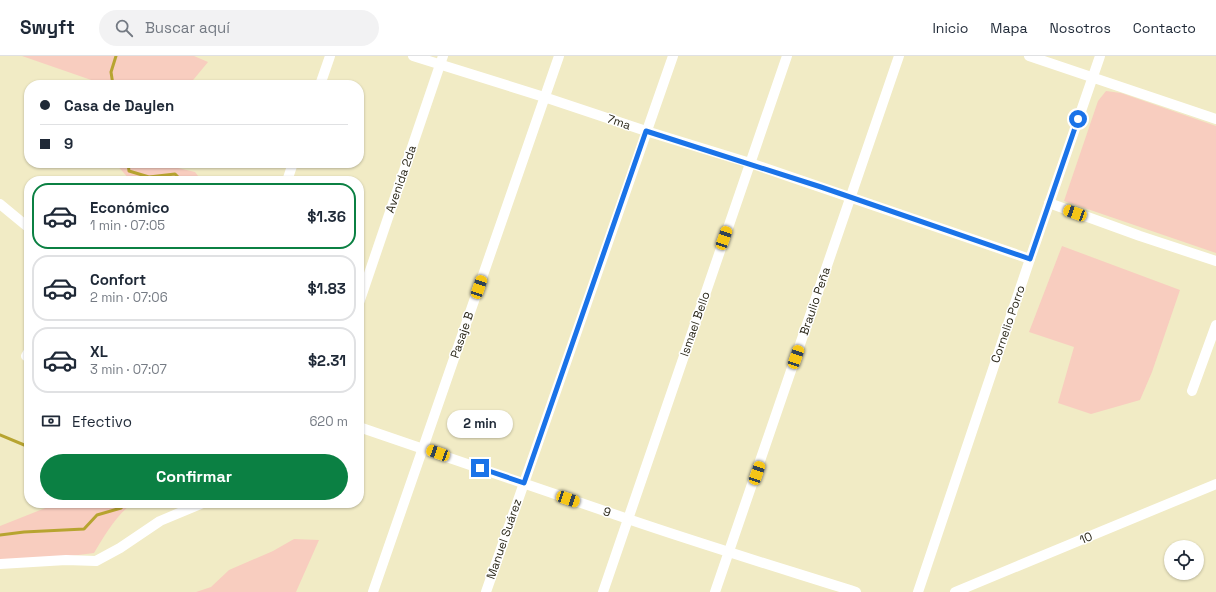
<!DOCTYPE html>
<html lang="es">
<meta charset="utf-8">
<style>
body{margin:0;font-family:"Space Grotesk",sans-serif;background:#f2f2f3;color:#1f2937;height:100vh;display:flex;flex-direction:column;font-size:15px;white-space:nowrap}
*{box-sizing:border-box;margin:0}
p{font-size:13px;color:#747a83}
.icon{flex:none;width:22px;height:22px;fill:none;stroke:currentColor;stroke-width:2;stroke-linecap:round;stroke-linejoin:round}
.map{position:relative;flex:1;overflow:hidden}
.drawer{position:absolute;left:24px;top:120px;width:340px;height:332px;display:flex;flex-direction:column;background:#fff;border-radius:16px;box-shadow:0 1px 3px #0004}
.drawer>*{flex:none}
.banner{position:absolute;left:24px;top:24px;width:340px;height:88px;border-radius:16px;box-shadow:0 1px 3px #0004;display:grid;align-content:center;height:88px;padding:0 16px;background:#fff}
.buttons{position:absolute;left:1164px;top:484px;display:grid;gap:8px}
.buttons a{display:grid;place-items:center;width:40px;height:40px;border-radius:50%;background:#fff;box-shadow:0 1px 3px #0004;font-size:20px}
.end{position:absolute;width:18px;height:18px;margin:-9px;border:5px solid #1a73e8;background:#fff;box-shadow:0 0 0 2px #fff}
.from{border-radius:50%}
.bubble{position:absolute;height:28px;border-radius:14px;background:#fff;box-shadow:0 1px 3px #0004;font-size:13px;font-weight:700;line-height:28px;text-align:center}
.car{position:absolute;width:12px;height:24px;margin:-12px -6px;border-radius:5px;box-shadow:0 0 3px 1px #0007;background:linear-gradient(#f5c518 24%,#345 0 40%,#f5c518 0 76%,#345 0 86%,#f5c518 0)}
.banner b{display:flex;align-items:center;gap:14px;height:38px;font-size:15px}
.banner b+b{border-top:1px solid #e0e1e3}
.banner i{width:10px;height:10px;background:#1f2937}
ul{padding:7px 0 0;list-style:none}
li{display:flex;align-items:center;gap:12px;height:66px;margin:0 8px 6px;padding:0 8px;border:2px solid #e0e1e3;border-radius:16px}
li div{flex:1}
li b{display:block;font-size:15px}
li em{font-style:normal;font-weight:700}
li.active{border-color:#0b8043}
li>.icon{width:36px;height:36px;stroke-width:1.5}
.pay{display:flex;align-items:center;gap:10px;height:44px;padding:0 16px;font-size:15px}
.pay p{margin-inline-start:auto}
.action{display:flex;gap:8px;margin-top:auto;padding:8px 16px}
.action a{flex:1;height:46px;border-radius:24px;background:#0b8043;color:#fff;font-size:16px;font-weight:700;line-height:46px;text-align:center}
header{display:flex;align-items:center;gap:24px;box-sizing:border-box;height:56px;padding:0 20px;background:#fff;border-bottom:1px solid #e0e1e3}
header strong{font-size:19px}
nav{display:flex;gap:22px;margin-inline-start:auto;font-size:14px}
.search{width:280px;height:36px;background:#f2f2f3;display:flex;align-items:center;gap:10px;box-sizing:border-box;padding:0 14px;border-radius:22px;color:#747a83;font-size:15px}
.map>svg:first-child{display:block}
.green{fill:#f8cdbf}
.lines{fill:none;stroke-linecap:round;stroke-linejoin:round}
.stream{stroke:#b7a430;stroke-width:3}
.minor{stroke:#fff;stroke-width:10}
.route{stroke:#1a73e8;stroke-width:5}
.labels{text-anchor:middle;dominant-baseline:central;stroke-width:3;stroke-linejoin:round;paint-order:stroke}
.street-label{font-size:12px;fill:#2b281a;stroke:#fff}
</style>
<header>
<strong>Swyft</strong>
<div class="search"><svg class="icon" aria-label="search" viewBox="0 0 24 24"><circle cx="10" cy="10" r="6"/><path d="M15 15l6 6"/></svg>Buscar aquí</div>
<nav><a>Inicio</a><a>Mapa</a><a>Nosotros</a><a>Contacto</a></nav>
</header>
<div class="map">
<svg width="1216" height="536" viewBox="0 0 1216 536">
<rect width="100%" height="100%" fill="#f1ebc5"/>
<g class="green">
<polygon points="22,0 194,0 208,6 189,29 97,29 97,26"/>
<polygon points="1106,35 1121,37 1216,70 1216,197 1064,145 1098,45"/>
<polygon points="115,107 157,107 195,116 202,125 131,125"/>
<polygon points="1062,190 1180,234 1152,316 1140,344 1091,358 1058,347 1074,291 1029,276"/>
<path d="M58,447H133C116,459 105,479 94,497L1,509L0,512V470Z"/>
<polygon points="294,483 319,484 296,536 196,536 211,531 229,514 273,495"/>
</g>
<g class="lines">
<g class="stream">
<polyline points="113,29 111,16 116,0"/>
<polyline points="128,107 129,115 149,121 175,118 182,125"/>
<polyline points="0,379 29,391"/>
<polyline points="0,479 24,476 84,473 97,459 121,452 125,447"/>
</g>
<g class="minor">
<polyline points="413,0 544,41 646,75 750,107 1030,203"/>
<polyline points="1029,0 1216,63"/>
<polyline points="320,29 330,0"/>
<polyline points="287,125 293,107"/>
<polyline points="1049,147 1140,180 1216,205"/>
<polyline points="0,148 29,172"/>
<polyline points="359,247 443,0"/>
<polyline points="26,300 29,295"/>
<polyline points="1192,335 1216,269"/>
<path d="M359,371C449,401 538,433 628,463C704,489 780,512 856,536"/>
<polyline points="0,508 66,504 96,505 120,492 160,465 203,447"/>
<polyline points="373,536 559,0"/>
<polyline points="486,536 673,0"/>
<polyline points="603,536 787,0"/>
<polyline points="715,536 899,0"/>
<polyline points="918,536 1030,203 1100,0"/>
<polyline points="955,536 1216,428"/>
</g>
</g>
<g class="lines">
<polyline class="route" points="480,412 524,427 646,75 821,131 1030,203 1078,63"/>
</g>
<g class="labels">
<g class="street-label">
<text transform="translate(619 66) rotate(19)">7ma</text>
<text transform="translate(401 123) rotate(-71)">Avenida 2da</text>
<text transform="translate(815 245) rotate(-71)">Braulio Peña</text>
<text transform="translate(695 268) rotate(-71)">Ismael Bello</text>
<text transform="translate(1008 268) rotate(-71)">Cornelio Porro</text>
<text transform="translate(462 279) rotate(-71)">Pasaje B</text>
<text transform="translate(607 456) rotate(19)">9</text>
<text transform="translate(1086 482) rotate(-23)">10</text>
<text transform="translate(504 483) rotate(-71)">Manuel Suárez</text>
</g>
</g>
</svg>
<div class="buttons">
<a><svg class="icon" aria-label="locate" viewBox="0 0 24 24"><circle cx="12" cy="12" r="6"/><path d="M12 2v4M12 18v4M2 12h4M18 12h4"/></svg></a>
</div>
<i class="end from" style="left:1078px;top:63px"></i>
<i class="end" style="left:480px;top:412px"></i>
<div class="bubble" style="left:447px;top:354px;width:66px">2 min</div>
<i class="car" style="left:1075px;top:157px;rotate:290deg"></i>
<i class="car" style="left:724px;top:182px;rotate:19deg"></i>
<i class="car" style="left:479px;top:231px;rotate:19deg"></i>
<i class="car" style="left:796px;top:301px;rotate:19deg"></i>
<i class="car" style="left:438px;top:397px;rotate:290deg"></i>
<i class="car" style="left:757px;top:417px;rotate:19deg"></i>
<i class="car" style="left:568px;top:443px;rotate:109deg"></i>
<div class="banner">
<b><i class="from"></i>Casa de Daylen</b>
<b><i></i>9</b>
</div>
<section class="drawer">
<ul>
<li class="active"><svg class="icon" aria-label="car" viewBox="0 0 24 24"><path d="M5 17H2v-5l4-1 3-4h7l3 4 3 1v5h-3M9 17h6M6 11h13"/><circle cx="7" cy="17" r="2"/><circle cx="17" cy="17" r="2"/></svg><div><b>Económico</b><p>1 min · 07:05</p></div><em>$1.36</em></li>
<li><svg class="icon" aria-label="car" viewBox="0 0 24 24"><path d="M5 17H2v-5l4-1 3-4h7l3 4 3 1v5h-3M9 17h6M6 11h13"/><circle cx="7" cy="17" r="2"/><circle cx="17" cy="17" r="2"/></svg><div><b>Confort</b><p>2 min · 07:06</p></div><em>$1.83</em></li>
<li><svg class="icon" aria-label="car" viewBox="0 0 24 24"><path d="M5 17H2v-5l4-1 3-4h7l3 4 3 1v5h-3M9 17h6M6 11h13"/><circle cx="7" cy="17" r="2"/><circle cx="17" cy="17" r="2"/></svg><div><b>XL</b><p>3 min · 07:07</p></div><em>$2.31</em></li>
</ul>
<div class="pay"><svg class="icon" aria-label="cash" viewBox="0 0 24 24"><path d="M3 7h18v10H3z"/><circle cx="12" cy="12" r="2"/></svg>Efectivo<p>620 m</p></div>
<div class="action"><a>Confirmar</a></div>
</section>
</div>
